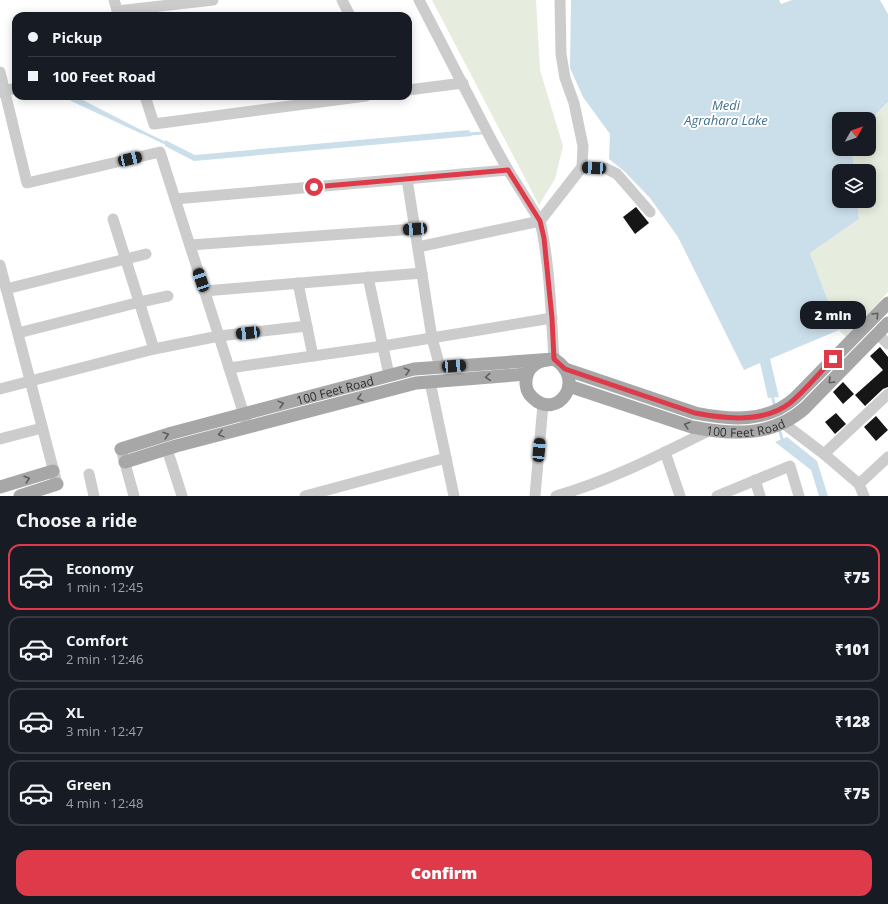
<!DOCTYPE html>
<meta charset="utf-8">
<style>
body{margin:0;font-family:"Open Sans",sans-serif;background:#20242c;color:#f1f3f6;height:100vh;display:flex;flex-direction:column;font-size:15px;white-space:nowrap}
*{box-sizing:border-box;margin:0}
p{font-size:13px;color:#9ea1a6}
.icon{flex:none;width:22px;height:22px;fill:none;stroke:currentColor;stroke-width:2;stroke-linecap:round;stroke-linejoin:round}
.map{position:relative;height:496px;overflow:hidden}
.panel{display:flex;flex-direction:column;background:#171b24;flex:1}
.panel>*{flex:none}
.guide{position:absolute;left:12px;top:12px;width:400px;height:88px;border-radius:12px;box-shadow:0 2px 10px #0003;display:grid;align-content:center;height:88px;padding:0 16px;background:#171b24}
.needle{width:26px;rotate:50deg}
.controls{position:absolute;left:832px;top:112px;display:grid;gap:8px}
.controls a{display:grid;place-items:center;width:44px;height:44px;border-radius:8px;background:#171b24;box-shadow:0 2px 10px #0003;font-size:20px}
.end{position:absolute;width:18px;height:18px;margin:-9px;border:5px solid #de3a4a;background:#fff;box-shadow:0 0 0 2px #fff}
.from{border-radius:50%}
.bubble{position:absolute;height:28px;border-radius:12px;background:#171b24;box-shadow:0 2px 10px #0003;font-size:13px;font-weight:800;line-height:28px;text-align:center}
.car{position:absolute;width:12px;height:24px;margin:-12px -6px;border-radius:5px;box-shadow:0 0 3px 1px #0007;background:linear-gradient(#222 24%,#8ab4d8 0 40%,#222 0 76%,#8ab4d8 0 86%,#222 0)}
.guide b{display:flex;align-items:center;gap:14px;height:38px;font-size:15px}
.guide b+b{border-top:1px solid #363941}
.guide i{width:10px;height:10px;background:#f1f3f6}
ul{padding:0;list-style:none}
li{display:flex;align-items:center;gap:12px;height:66px;margin:0 8px 6px;padding:0 8px;border:2px solid #363941;border-radius:12px}
li div{flex:1}
li b{display:block;font-size:15px}
li em{font-style:normal;font-weight:800}
li.current{border-color:#de3a4a}
li>.icon{width:36px;height:36px;stroke-width:1.5}
h2{padding:0 16px;font-size:18px;line-height:48px}
.cta{display:flex;gap:8px;margin-top:auto;padding:8px 16px}
.cta a{flex:1;height:46px;border-radius:12px;background:#de3a4a;color:#fff;font-size:16px;font-weight:800;line-height:46px;text-align:center}
.map>svg:first-child{display:block}
.green{fill:#e6ecde}
.water{fill:#cbdfeb}
.lines{fill:none;stroke-linecap:round;stroke-linejoin:round}
.stream{stroke:#cbdfeb;stroke-width:3}
.building{fill:#161616}
.minor{stroke:#ccc;stroke-width:11}
.major{stroke:#a7a7a7;stroke-width:13}
.oneway{stroke:#5f5f5f}
.route{stroke:#de3a4a;stroke-width:5}
.labels{text-anchor:middle;dominant-baseline:central;stroke-width:4;stroke-linejoin:round;paint-order:stroke}
.street-label{font-size:12px;fill:#2f2f2f;stroke:#fff}
.water-label{font-size:13px;font-style:italic;fill:#40728e;stroke:#fff}
</style>
<div class="map">
<svg width="888" height="496" viewBox="0 0 888 496">
<rect width="100%" height="100%" fill="#fff"/>
<g class="green">
<polygon points="432,0 536,0 540,70 563,146 555,179 539,205"/>
<polygon points="888,102 888,292 847,338 839,330 810,253 859,219 857,201 869,201 869,171 854,171 852,149 869,149 869,121"/>
</g>
<g class="water">
<polygon points="571,0 779,0 781,4 792,0 880,0 888,14 888,102 869,121 869,119 839,119 839,149 852,149 854,171 839,171 839,201 857,201 859,219 810,253 839,330 770,359 779,397 768,398 760,363 744,370 678,237 650,198 624,171 609,159 610,134 583,97 570,68"/>
<polygon points="69,96 76,96 77,97 143,131 142,134 71,101"/>
<polygon points="469,130 472,136 194,161 165,146 165,140 195,155"/>
<polygon points="787,437 817,461 828,496 819,496 811,470 775,442"/>
</g>
<g class="lines">
<g class="stream">
<polyline points="140,131 167,144"/>
<polyline points="467,134 485,133"/>
<polyline points="772,395 775,407"/>
<polyline points="779,428 782,439 784,441"/>
</g>
</g>
<g class="building">
<polygon points="636,207 649,223 635,234 623,217"/>
<polygon points="880,347 888,357 888,387 883,389 865,406 855,395 883,370 870,356"/>
<polygon points="843,382 854,394 843,404 833,392"/>
<polygon points="836,413 846,424 835,434 825,422"/>
<polygon points="876,416 888,430 876,441 864,427"/>
</g>
<g class="lines">
<g class="minor">
<polyline points="114,0 119,16"/>
<polyline points="342,0 350,16"/>
<polyline points="117,11 213,0"/>
<polyline points="0,72 27,183 160,152 248,427"/>
<polyline points="408,90 463,83"/>
<polyline points="0,92 16,88"/>
<polyline points="145,96 154,124 366,96"/>
<polyline points="582,167 605,168 617,174 650,212"/>
<polyline points="407,179 432,338 440,367"/>
<polyline points="175,199 508,170"/>
<polyline points="113,219 154,349 219,336 307,326"/>
<polyline points="190,245 415,229"/>
<polyline points="418,247 540,221 508,170 493,143 419,0"/>
<polyline points="0,265 56,480"/>
<polyline points="368,277 389,375"/>
<polyline points="298,283 313,356"/>
<polyline points="6,289 146,254"/>
<polyline points="204,291 422,273"/>
<polyline points="18,333 140,302 168,296"/>
<polyline points="878,334 888,344"/>
<path d="M554,359C551,314 550,265 540,221L582,167L583,146L574,103L565,78L561,54L560,0"/>
<polyline points="229,368 383,346 552,318"/>
<polyline points="430,382 454,496"/>
<polyline points="0,389 154,349"/>
<polyline points="783,423 824,454 859,484 864,496"/>
<polyline points="0,439 42,428"/>
<polyline points="121,449 134,496"/>
<polyline points="167,449 182,496"/>
<polyline points="665,452 680,496"/>
<polyline points="824,454 888,394"/>
<polyline points="89,474 94,496"/>
<polyline points="755,480 760,496"/>
<polyline points="859,484 888,457"/>
<polyline points="305,496 446,458"/>
<polyline points="535,496 543,404"/>
<path d="M556,496C609,481 660,455 710,430"/>
<polyline points="717,496 790,466 799,496"/>
</g>
<g class="major">
<path d="M554,359C588,380 557,421 533,398C521,388 525,368 539,362C544,360 549,360 554,359Z"/>
<path d="M565,369L695,413C730,420 767,423 795,398L888,303"/>
<path id="s1" d="M569,386L692,427C733,435 772,437 805,408L888,323"/>
<path id="s2" d="M121,449L172,433L414,369L554,359"/>
<polyline points="125,462 176,446 416,383 527,374"/>
<polyline points="0,487 53,471"/>
<polyline points="20,496 57,484"/>
</g>
</g>
<defs><path id="oneway-chevron" d="M-2-3.5L2.5 0L-2 3.5" fill="none" stroke-width="1.6" stroke-linecap="round" stroke-linejoin="round"/></defs>
<g class="oneway">
<use href="#oneway-chevron" transform="translate(876 315) rotate(-46)"/>
<use href="#oneway-chevron" transform="translate(407 371) rotate(-15)"/>
<use href="#oneway-chevron" transform="translate(488 377) rotate(175)"/>
<use href="#oneway-chevron" transform="translate(831 381) rotate(135)"/>
<use href="#oneway-chevron" transform="translate(360 398) rotate(165)"/>
<use href="#oneway-chevron" transform="translate(281 404) rotate(-15)"/>
<use href="#oneway-chevron" transform="translate(687 425) rotate(-163)"/>
<use href="#oneway-chevron" transform="translate(221 434) rotate(165)"/>
<use href="#oneway-chevron" transform="translate(166 435) rotate(-17)"/>
<use href="#oneway-chevron" transform="translate(27 479) rotate(-18)"/>
</g>
<g class="lines">
<path class="route" d="M314,187L508,170L540,221L544,238L552,318L554,359L565,369L695,413C726,419 764,423 790,403C806,390 819,373 833,359"/>
</g>
<g class="labels">
<g class="street-label">
<text stroke="none"><textPath href="#s2" startOffset="222">100 Feet Road</textPath></text>
<text stroke="none"><textPath href="#s1" startOffset="184">100 Feet Road</textPath></text>
</g>
<g class="water-label">
<text x="726" y="105">Medi<tspan x="726" dy="15">Agrahara Lake</tspan></text>
</g>
</g>
</svg>
<div class="controls">
<a><svg class="needle" viewBox="-14 -14 28 28"><path d="M0-13l5 13h-10z" fill="#e53935"/><path d="M0 13l5-13h-10z" fill="#9ea1a6"/></svg></a>
<a><svg class="icon" aria-label="layers" viewBox="0 0 24 24"><path d="M12 4l9 5-9 5-9-5zM3 14l9 5 9-5"/></svg></a>
</div>
<i class="end from" style="left:314px;top:187px"></i>
<i class="end" style="left:833px;top:359px"></i>
<div class="bubble" style="left:800px;top:301px;width:66px">2 min</div>
<i class="car" style="left:130px;top:159px;rotate:77deg"></i>
<i class="car" style="left:594px;top:168px;rotate:273deg"></i>
<i class="car" style="left:415px;top:229px;rotate:266deg"></i>
<i class="car" style="left:201px;top:280px;rotate:342deg"></i>
<i class="car" style="left:248px;top:333px;rotate:264deg"></i>
<i class="car" style="left:454px;top:366px;rotate:86deg"></i>
<i class="car" style="left:539px;top:450px;rotate:5deg"></i>
<div class="guide">
<b><i class="from"></i>Pickup</b>
<b><i></i>100 Feet Road</b>
</div>
</div>
<section class="panel">
<h2>Choose a ride</h2>
<ul>
<li class="current"><svg class="icon" aria-label="car" viewBox="0 0 24 24"><path d="M5 17H2v-5l4-1 3-4h7l3 4 3 1v5h-3M9 17h6M6 11h13"/><circle cx="7" cy="17" r="2"/><circle cx="17" cy="17" r="2"/></svg><div><b>Economy</b><p>1 min · 12:45</p></div><em>₹75</em></li>
<li><svg class="icon" aria-label="car" viewBox="0 0 24 24"><path d="M5 17H2v-5l4-1 3-4h7l3 4 3 1v5h-3M9 17h6M6 11h13"/><circle cx="7" cy="17" r="2"/><circle cx="17" cy="17" r="2"/></svg><div><b>Comfort</b><p>2 min · 12:46</p></div><em>₹101</em></li>
<li><svg class="icon" aria-label="car" viewBox="0 0 24 24"><path d="M5 17H2v-5l4-1 3-4h7l3 4 3 1v5h-3M9 17h6M6 11h13"/><circle cx="7" cy="17" r="2"/><circle cx="17" cy="17" r="2"/></svg><div><b>XL</b><p>3 min · 12:47</p></div><em>₹128</em></li>
<li><svg class="icon" aria-label="car" viewBox="0 0 24 24"><path d="M5 17H2v-5l4-1 3-4h7l3 4 3 1v5h-3M9 17h6M6 11h13"/><circle cx="7" cy="17" r="2"/><circle cx="17" cy="17" r="2"/></svg><div><b>Green</b><p>4 min · 12:48</p></div><em>₹75</em></li>
</ul>
<div class="cta"><a>Confirm</a></div>
</section>
